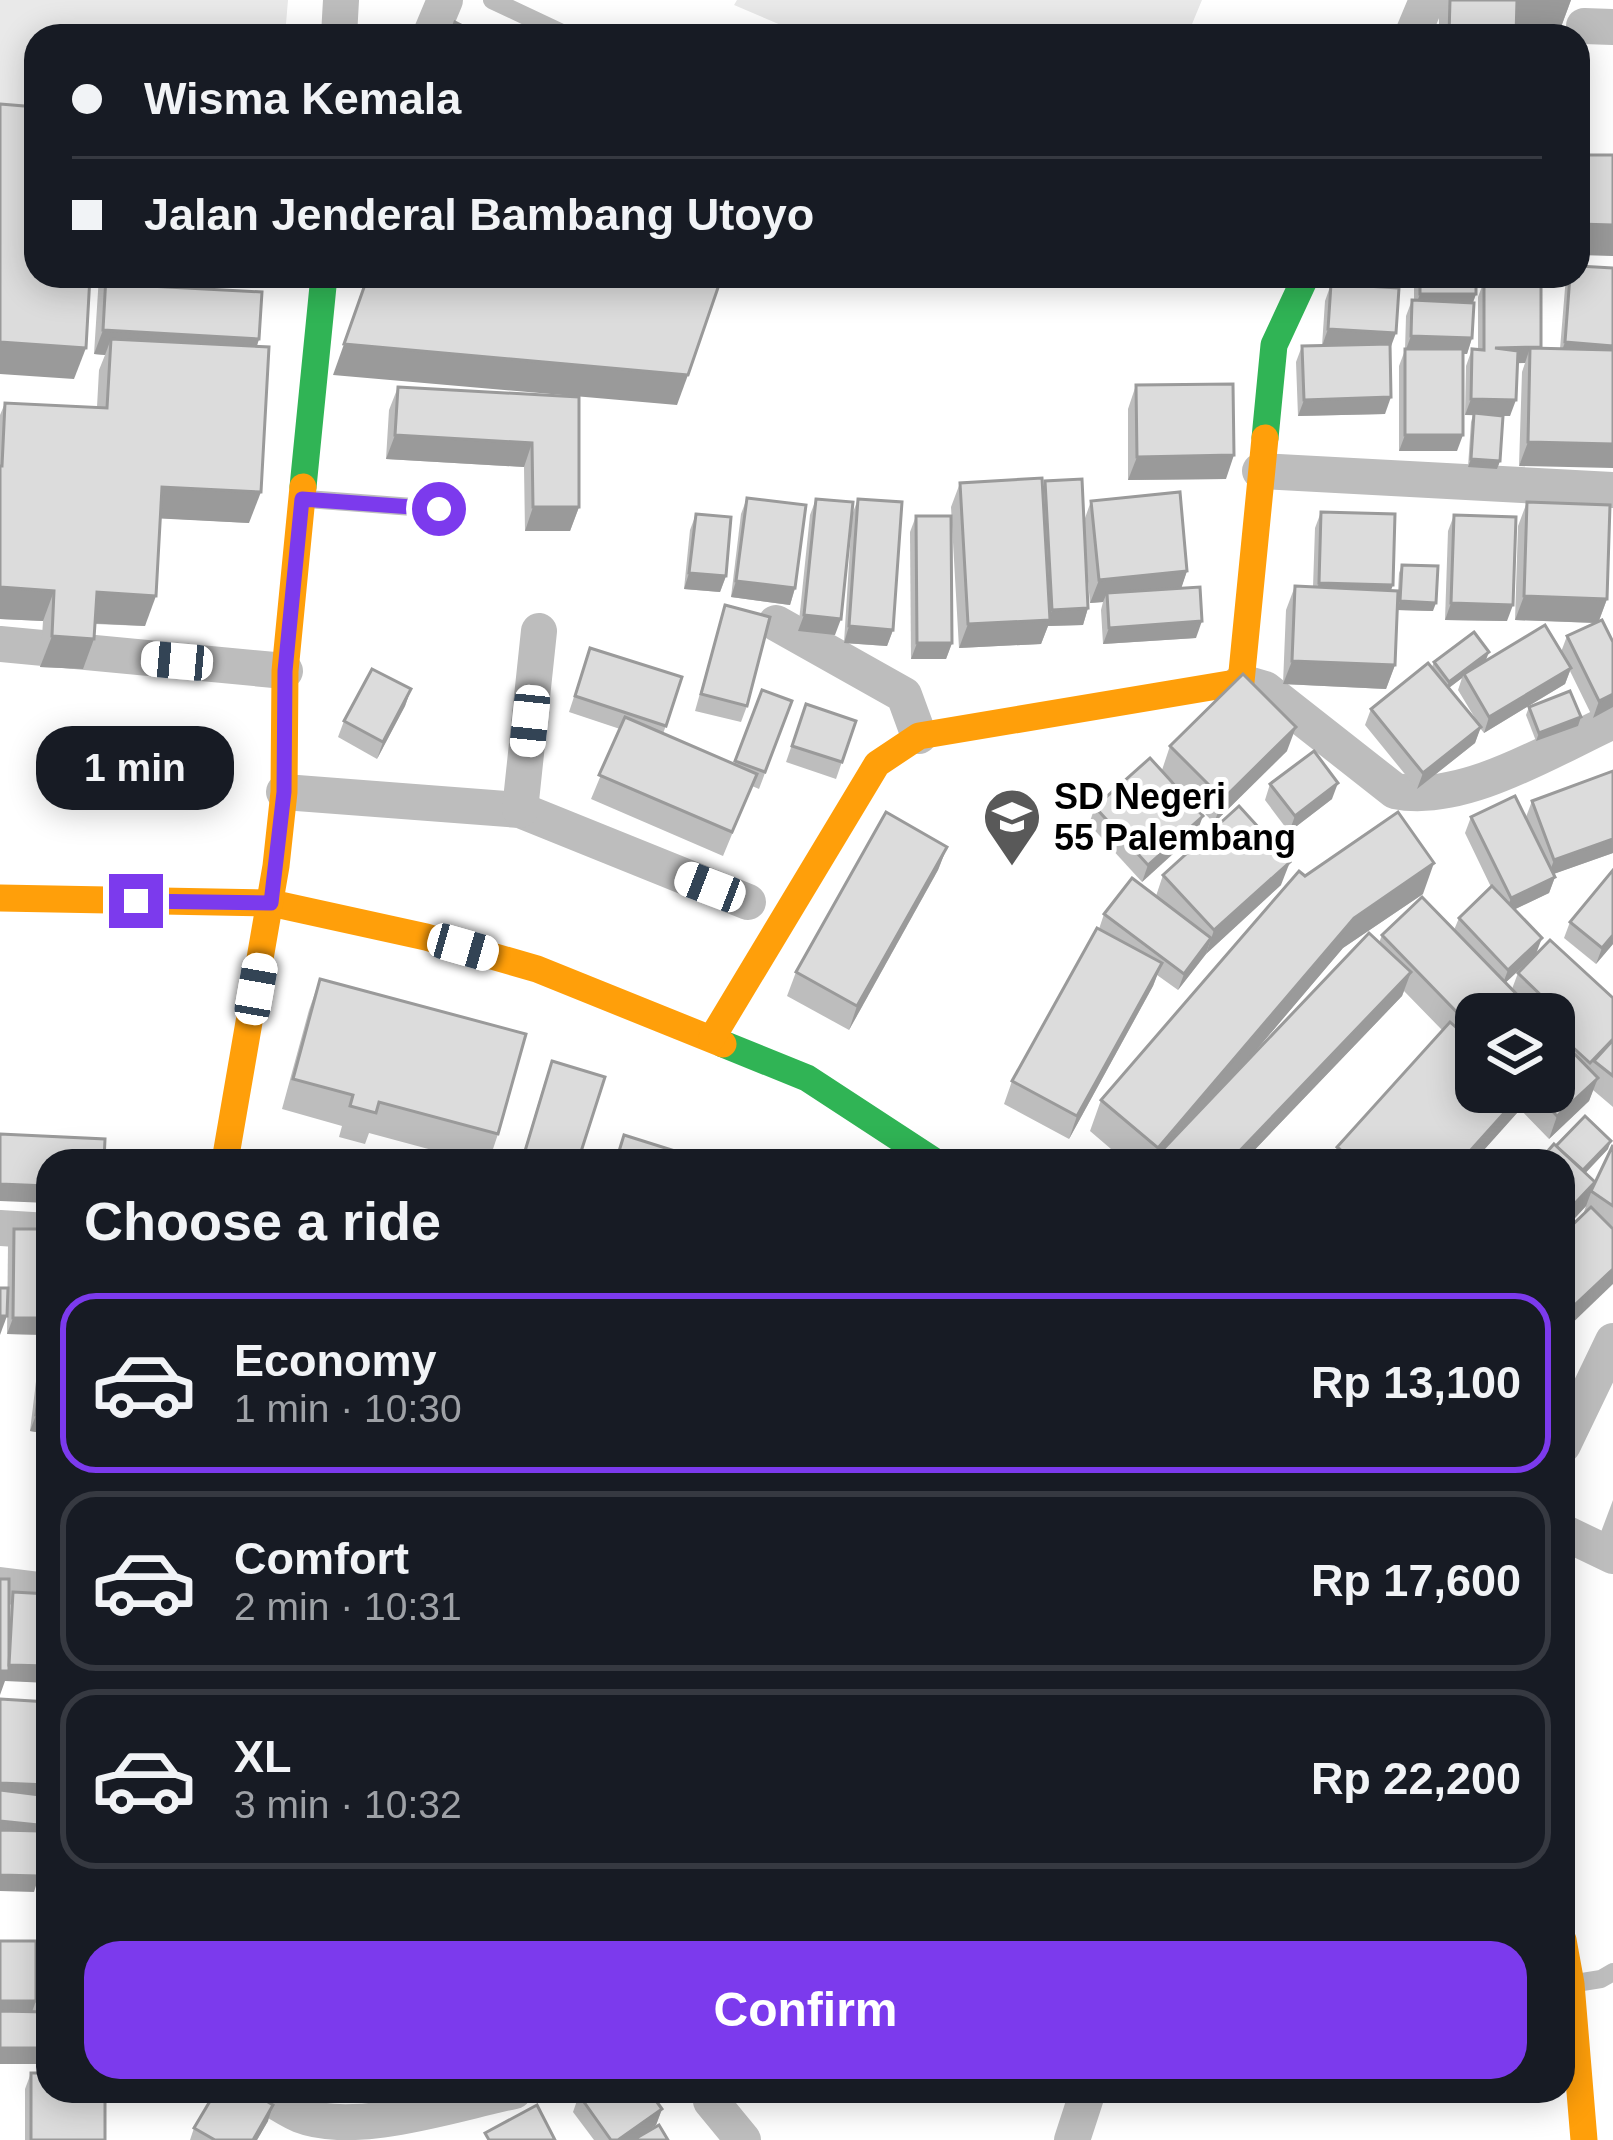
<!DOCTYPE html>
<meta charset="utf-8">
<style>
body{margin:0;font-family:Helvetica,sans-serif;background:#20242c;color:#f1f3f6;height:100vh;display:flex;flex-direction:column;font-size:45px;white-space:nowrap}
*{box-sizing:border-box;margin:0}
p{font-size:39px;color:#9ea1a6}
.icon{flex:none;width:66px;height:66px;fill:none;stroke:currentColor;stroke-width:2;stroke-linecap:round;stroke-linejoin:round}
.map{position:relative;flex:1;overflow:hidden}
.sheet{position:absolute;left:36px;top:1149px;width:1539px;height:954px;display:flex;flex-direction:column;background:#171b24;border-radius:36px;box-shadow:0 6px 30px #0003}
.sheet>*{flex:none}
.banner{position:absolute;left:24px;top:24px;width:1566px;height:264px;border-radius:36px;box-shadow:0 6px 30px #0003;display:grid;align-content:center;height:264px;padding:0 48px;background:#171b24}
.tools{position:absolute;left:1455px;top:993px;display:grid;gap:24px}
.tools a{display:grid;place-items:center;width:120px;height:120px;border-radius:24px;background:#171b24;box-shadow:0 6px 30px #0003;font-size:60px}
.end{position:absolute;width:54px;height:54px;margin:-27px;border:15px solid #7c3aed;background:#fff;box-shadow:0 0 0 6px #fff}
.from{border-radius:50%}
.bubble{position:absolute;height:84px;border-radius:36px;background:#171b24;box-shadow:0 6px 30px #0003;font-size:39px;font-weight:700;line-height:84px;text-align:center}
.car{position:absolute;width:36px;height:72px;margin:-36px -18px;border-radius:15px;box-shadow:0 0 9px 3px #0007;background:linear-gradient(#fff 24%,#345 0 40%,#fff 0 76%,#345 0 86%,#fff 0)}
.banner b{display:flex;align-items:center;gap:42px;height:114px;font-size:45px}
.banner b+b{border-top:3px solid #363941}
.banner i{width:30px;height:30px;background:#f1f3f6}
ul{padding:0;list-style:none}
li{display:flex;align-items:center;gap:36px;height:180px;margin:0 24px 18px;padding:0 24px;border:6px solid #363941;border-radius:36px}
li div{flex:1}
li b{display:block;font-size:45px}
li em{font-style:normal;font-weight:700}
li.on{border-color:#7c3aed}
li>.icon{width:108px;height:108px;stroke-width:1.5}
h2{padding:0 48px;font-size:54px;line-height:144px}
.button{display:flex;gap:24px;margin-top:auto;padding:24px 48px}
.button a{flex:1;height:138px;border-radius:36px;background:#7c3aed;color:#fff;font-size:48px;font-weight:700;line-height:138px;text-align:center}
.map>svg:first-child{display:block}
.green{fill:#e9e9e9}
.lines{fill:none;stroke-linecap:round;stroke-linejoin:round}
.lane{stroke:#bdbdbd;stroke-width:18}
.street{stroke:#bdbdbd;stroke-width:36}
.fast{stroke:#30b455;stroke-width:27}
.slow{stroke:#ff9f0a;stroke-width:27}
.wall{fill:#bdbdbd;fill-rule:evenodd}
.shaded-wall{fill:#9a9a9a}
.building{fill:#dcdcdc;stroke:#9a9a9a;stroke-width:3}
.route{stroke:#7c3aed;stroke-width:15}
.labels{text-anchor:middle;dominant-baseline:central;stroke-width:10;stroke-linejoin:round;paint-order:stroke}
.poi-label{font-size:36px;font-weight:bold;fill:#000;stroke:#fff;text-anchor:start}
</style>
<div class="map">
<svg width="1613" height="2140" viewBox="0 0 1613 2140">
<rect width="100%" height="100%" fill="#fff"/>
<g class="green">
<polygon points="0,0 288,0 285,36 36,36 36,118 0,115"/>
<polygon points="737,0 1202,0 1187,36 807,36 734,5"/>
</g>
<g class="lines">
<g class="lane">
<polyline points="492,0 568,36"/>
<polyline points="307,499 439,509"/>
<polyline points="1576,1983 1601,1979 1613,1972"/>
</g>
<g class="street">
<polyline points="1584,26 1613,27"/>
<polyline points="339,36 341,0"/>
<polyline points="430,36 445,0"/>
<polyline points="1412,36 1427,0"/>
<polyline points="1260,471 1613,490"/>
<polyline points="776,623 904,695 919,736"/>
<polyline points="0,644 285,671"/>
<path d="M1241,682L1265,689L1395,791C1463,805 1552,749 1613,721"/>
<polyline points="284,792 520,810 748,902"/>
<polyline points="520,810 539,631"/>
<polyline points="0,1228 48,1231"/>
<polyline points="1563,1445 1613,1341"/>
<polyline points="1563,1532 1613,1556"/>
<polyline points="0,1585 48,1591"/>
<path d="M259,2091C272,2099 286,2109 300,2115C356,2137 456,2103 514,2091"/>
<polyline points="711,2101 743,2140"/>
<polyline points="1072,2140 1088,2091"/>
</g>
<g class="fast">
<polyline points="1265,438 1274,345 1306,276"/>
<polyline points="303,487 324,276"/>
<polyline points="723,1044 807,1078 934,1161"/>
</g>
<g class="slow">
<polyline points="0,898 271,903 426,937 537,969 723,1044"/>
<polyline points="712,1038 877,764 919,736 1241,682 1265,438"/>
<polyline points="225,1161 276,866 284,792 285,671 303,487"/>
<polyline points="1563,1940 1571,1984 1584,2140"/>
</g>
</g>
<g class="wall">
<polygon points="1439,0 1571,0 1561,27 1516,26 1516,36 1439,36"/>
<polygon points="1613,268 1519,466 1522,372 1525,363 1517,363 1510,416 1502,416 1500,461 1497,469 1468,467 1471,422 1473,415 1465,415 1466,366 1472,349 1478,350 1478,297 1484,281 1541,348 1560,349 1566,276 1578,276"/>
<polygon points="99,276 151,276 150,286 259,339 257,346 249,523 160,518 145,626 95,624 83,669 40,667 43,621 0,619 0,415 5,403 97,407 99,370 105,355 94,354"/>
<polygon points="1339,276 1398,276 1394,288 1385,414 1298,416 1296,362 1302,346 1322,346 1325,301 1331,284 1338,285"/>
<polygon points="1414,276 1476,276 1476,294 1473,302 1472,338 1467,354 1463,354 1457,451 1399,451 1399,366 1405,350 1406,316 1412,300 1414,300"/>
<polygon points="1136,385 1226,479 1128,480 1128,409"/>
<polygon points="398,387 579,397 579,507 570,531 525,531 524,467 386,459 389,410"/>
<polygon points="1045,481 1084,521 1091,501 1187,571 1181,588 1196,638 1103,644 1101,610 1103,602 1090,603 1086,559 1088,608 1083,625 1048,626 1041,644 959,648 951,507 960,483 1043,488"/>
<polygon points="747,498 795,588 790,605 731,597 741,514"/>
<polygon points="816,499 835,635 798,631 810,515"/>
<polygon points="858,499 893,630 887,646 844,643 852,515"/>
<path d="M1527,502L1607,599L1599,621L1613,707L1593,718L1570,671L1565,684L1484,733L1480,728L1475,743L1417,789L1365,725L1371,709L1432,667L1434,662L1486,660L1561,652L1567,636L1594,623L1515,620L1518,526ZM1462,678L1458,690L1478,723L1449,688Z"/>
<polygon points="1321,512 1391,590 1398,591 1399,573 1402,565 1433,611 1397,610 1395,665 1386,689 1283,684 1286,610 1295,586 1313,587 1315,528"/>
<polygon points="696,514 726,576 720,592 684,589 690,530"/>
<polygon points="1454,515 1507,621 1445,620 1448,531"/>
<polygon points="916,516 952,643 946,659 911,659 910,532"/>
<polygon points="725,605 747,706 741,722 695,711"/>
<polygon points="590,648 682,677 663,734 734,764 762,690 792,701 759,789 752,786 723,856 591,799 620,729 569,712"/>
<polygon points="411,689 405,706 377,759 338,737 344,721"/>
<polygon points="806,704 856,721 836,779 786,762"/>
<polygon points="1529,707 1581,717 1578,726 1536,741 1526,715"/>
<polygon points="1170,746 1287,751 1214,823 1162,770"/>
<path d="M1613,771V853L1553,874L1555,877L1549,893L1515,909L1536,954L1613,998V1107L1593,1090L1589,1101L1549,1139L1519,1108L1517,1113L1474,1161H1332L1337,1147L1442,1030L1404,991L1402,996L1244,1161H1125L1090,1131L1101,1100L1305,876L1423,894L1343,948L1247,1061L1379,943L1382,935L1454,930L1459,918L1491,887L1465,833L1471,817H1526L1532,801ZM1535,955L1518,973L1512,989L1537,1013L1536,1014L1505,983ZM1476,1014H1554V1092H1476Z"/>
<polygon points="1270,784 1332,799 1289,832 1265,800"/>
<polygon points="1095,807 1197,832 1142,882 1089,824"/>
<polygon points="947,847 938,870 849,1030 787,996 796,972"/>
<polygon points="1613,870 1613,944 1596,964 1564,938 1570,922"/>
<polygon points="1163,875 1281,885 1206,954 1178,990 1157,975 1153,986 1069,1139 1004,1104 1012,1081 1099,929 1104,914 1156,896"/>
<polygon points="320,979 498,1134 489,1161 473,1161 369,1133 365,1144 339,1137 342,1126 282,1109 309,1010"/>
<polygon points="552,1061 578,1161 521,1161 544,1084"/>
<polygon points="1613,1145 1613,1284 1583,1215 1586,1206 1563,1231 1563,1161 1556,1146 1608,1149 1585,1173 1595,1182"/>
<polygon points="14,1229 48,1229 48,1335 7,1334 8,1245"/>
<polygon points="44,1348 48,1349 48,1434 30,1431 38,1365"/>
<polygon points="1613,1500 1613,1537 1601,1532"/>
<polygon points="40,1948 48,1948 48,2015 46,2015 40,2064 0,2064"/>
<polygon points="31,2073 105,2140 25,2140 25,2089"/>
<polygon points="579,2095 662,2109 656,2125 645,2133 668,2140 594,2140 573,2112"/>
<polygon points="268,2121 257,2140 190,2140 194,2128"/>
</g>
<g class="shaded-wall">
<polygon points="1515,0 1571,0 1561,27 1505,25"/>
<polygon points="1578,224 1613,225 1613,256 1578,255"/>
<polygon points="1420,294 1476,294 1470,311 1414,310"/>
<polygon points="1328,329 1396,333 1390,349 1322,346"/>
<polygon points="103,330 259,339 251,363 111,339 105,355 94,354"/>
<polygon points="1411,336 1472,338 1467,354 1405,352"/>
<polygon points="0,342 86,348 74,379 0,374"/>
<polygon points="1565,342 1613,346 1613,362 1559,359"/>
<polygon points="344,344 688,375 677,405 333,375"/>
<polygon points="1495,348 1530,348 1525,363 1489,364"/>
<polygon points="1391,397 1385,414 1298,416 1304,400"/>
<polygon points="1471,399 1516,400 1510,416 1465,415"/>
<polygon points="395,435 532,443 524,467 386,459"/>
<polygon points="1405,435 1463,435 1457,451 1399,451"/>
<polygon points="1528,442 1613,444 1613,468 1519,466"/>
<polygon points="1234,455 1226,479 1128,480 1137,457"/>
<polygon points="1471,459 1500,461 1497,469 1468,467"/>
<polygon points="162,487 261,492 249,523 151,518"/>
<polygon points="533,507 579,507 570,531 525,531"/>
<polygon points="1187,571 1179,595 1107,593 1103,602 1090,603 1099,580"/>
<polygon points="689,573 726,576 720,592 684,589"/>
<polygon points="736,581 795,588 790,605 731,597"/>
<polygon points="1319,583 1393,585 1387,601 1313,599"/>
<polygon points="0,587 54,591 43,621 0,619"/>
<polygon points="97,592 156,596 145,626 86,623"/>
<polygon points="1524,596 1607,599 1598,623 1515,620"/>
<polygon points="1400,601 1436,603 1433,611 1397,610"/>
<polygon points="1451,603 1513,605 1507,621 1445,620"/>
<polygon points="1088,608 1083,625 1048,626 1041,644 959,648 968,624 1048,620 1052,610"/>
<polygon points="804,615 841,619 835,635 798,631"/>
<polygon points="1202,621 1196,638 1103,644 1109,628"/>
<polygon points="849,626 893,630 887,646 844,643"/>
<polygon points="52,636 94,639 83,669 40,667"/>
<polygon points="917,643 952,643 946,659 911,659"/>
<polygon points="1489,652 1486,660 1464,674 1462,678 1446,690 1449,682"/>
<polygon points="1292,661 1395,665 1386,689 1283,684"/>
<polygon points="1571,668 1565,684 1484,733 1489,717"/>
<polygon points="411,689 405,706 377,759 383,742"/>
<polygon points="1613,694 1613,707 1593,718 1599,701"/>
<polygon points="1581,717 1578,726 1536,741 1539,733"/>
<polygon points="1296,727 1287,751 1214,823 1223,799"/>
<polygon points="1481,727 1475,743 1417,789 1423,773"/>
<polygon points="1338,783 1332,799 1289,832 1295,816"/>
<polygon points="1203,816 1197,832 1142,882 1148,865"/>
<polygon points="1613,839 1613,853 1548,876 1554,860"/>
<polygon points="947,847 938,870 849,1030 857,1006"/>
<polygon points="1290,862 1281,885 1206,954 1214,930"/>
<polygon points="1434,863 1423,894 1343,948 1162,1161 1153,1161 1158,1148 1354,918"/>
<polygon points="1555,877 1549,893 1505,914 1511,898"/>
<polygon points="1613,935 1613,944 1596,964 1602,948"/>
<polygon points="1211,938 1206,954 1178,990 1184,974"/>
<polygon points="1542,938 1536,954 1502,986 1508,970"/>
<polygon points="1162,963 1153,986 1069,1139 1077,1116"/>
<polygon points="1411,972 1402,996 1244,1161 1230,1161"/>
<polygon points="1598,1078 1589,1101 1549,1139 1557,1116"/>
<polygon points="1523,1092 1517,1113 1474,1161 1461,1161"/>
<polygon points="1611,1141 1608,1149 1578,1181 1581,1172"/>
<polygon points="1595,1182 1586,1206 1563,1231 1563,1216"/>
<polygon points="0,1184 48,1186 48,1203 0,1201"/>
<polygon points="1613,1269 1613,1284 1563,1332 1563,1316"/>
<polygon points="0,1316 7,1316 0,1335"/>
<polygon points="13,1318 48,1318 48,1335 7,1334"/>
<polygon points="36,1415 48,1417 48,1434 30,1431"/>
<polygon points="9,1665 48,1666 48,1683 5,1681 0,1695 0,1671"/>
<polygon points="0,1783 48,1785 48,1793 45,1802 0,1799"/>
<polygon points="0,1821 48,1826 48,1843 0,1837"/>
<polygon points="0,1875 39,1876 34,1892 0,1891"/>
<polygon points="41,1999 48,1999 48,2015 35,2015"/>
<polygon points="0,2001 36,2001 30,2017 0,2017"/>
<polygon points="0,2048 46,2048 40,2064 0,2064"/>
<polygon points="273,2105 268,2121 257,2140 253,2140"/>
<polygon points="662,2109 656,2125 635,2140 618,2140"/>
</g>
<g class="building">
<polygon points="1450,0 1517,0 1516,36 1449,36"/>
<polygon points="455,22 483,36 450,36"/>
<polygon points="0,104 36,107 36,276 90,276 86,348 0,342"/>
<polygon points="1578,155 1613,155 1613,225 1578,224"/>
<polygon points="1578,266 1613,268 1613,346 1565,342 1570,276 1578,276"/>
<polygon points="106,276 151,276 150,286 262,292 259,339 103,330"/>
<polygon points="368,276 722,276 688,375 344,344"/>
<polygon points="1370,276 1398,276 1397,280"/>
<rect x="1420" y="276" width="56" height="18"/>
<polygon points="1541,279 1541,347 1495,348 1518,351 1516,400 1471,399 1472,349 1484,350 1484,281"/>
<polygon points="1331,284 1399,288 1396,333 1328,329"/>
<polygon points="1412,300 1474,303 1472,338 1411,336"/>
<polygon points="111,339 269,347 261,492 162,487 156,596 97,592 94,639 52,636 54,591 0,587 0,466 2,466 5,403 107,408"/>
<polygon points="1390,344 1391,397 1304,400 1302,346"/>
<polygon points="1530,348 1613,350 1613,444 1528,442"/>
<rect x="1405" y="349" width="58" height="86"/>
<polygon points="1233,384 1234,455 1137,457 1136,385"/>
<polygon points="398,387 579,397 579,507 533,507 532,443 395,435"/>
<polygon points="1474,413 1503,416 1500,461 1471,459"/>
<polygon points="1042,478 1050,620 968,624 960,483"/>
<polygon points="1082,479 1088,608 1052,610 1045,481"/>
<polygon points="1180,492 1187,571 1099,580 1091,501"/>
<polygon points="747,498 806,505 795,588 736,581"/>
<polygon points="816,499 853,502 841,619 804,615"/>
<polygon points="858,499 902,502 893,630 849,626"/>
<polygon points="1527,502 1610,505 1607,599 1524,596"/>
<polygon points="1321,512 1395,514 1393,585 1319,583"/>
<polygon points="696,514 731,517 726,576 689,573"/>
<polygon points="1454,515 1516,517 1513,605 1451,603"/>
<polygon points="916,516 951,516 952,643 917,643"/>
<polygon points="1402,565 1438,566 1436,603 1400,601"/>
<polygon points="1295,586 1398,591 1395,665 1292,661"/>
<polygon points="1200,587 1202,621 1109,628 1107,593"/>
<polygon points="725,605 770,617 747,706 701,694"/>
<polygon points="1602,620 1613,642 1613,694 1599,701 1567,636"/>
<polygon points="1545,625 1571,668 1489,717 1464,674"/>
<polygon points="1474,632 1489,652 1449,682 1434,662"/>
<polygon points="590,648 682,677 666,726 575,696"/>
<polygon points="1428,663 1481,727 1423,773 1371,709"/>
<polygon points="372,669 411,689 383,742 344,721"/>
<polygon points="1243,674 1296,727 1223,799 1170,746"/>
<polygon points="762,690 792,701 765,772 735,761"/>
<polygon points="1570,691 1581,717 1539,733 1529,707"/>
<polygon points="806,704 856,721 842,762 792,746"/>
<polygon points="625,717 757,774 732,832 599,775"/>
<polygon points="1314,751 1338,783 1295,816 1270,784"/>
<polygon points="1150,758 1203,816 1148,865 1095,807"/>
<polygon points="1613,771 1613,839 1554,860 1532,801"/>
<polygon points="1515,796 1555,877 1511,898 1471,817"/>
<polygon points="1239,806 1290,862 1214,930 1163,875"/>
<polygon points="886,812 947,847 857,1006 796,972"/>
<polygon points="1398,812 1434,863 1354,918 1158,1148 1101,1100 1299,871 1305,876"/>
<polygon points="1613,870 1613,935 1602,948 1570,922"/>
<polygon points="1132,878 1211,938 1184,974 1104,914"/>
<polygon points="1492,886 1542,938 1508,970 1459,918"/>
<polygon points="1422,897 1536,1014 1476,1014 1476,1032 1382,935"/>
<polygon points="1097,928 1162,963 1077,1116 1012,1081"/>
<polygon points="1369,933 1411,972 1230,1161 1152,1161"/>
<polygon points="1550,940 1613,998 1613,1039 1590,1063 1554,1030 1554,1014 1536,1013 1547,1001 1518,973"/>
<polygon points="320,979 526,1034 498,1134 379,1102 376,1113 350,1106 353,1095 293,1079"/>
<polygon points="1450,1022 1476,1045 1476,1092 1523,1092 1461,1161 1353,1161 1337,1147"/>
<polygon points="1554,1033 1598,1078 1557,1116 1534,1092 1554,1092"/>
<polygon points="1613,1040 1613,1076 1594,1061"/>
<polygon points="552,1061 605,1077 578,1161 558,1161 542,1156 540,1161 522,1161"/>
<polygon points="1585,1116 1611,1141 1583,1170 1556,1146"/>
<polygon points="0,1134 105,1139 104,1161 48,1161 48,1186 0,1184"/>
<polygon points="624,1135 691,1156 690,1161 616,1161"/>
<polygon points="1554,1144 1595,1182 1563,1216 1563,1161 1539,1161"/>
<polygon points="1613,1145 1613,1206 1591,1191"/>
<polygon points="1271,1151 1282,1161 1262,1161"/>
<polygon points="1591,1207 1613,1229 1613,1269 1563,1316 1563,1234"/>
<polygon points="14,1229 48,1229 48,1318 13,1318"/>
<polygon points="0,1288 8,1288 7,1316 0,1316"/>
<polygon points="44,1348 48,1349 48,1417 36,1415"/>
<rect x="0" y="1579" width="9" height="92"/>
<polygon points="13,1592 48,1594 48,1666 9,1665"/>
<polygon points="0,1699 48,1702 48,1785 0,1783"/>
<polygon points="0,1790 48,1796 48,1826 0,1821"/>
<polygon points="0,1830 40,1831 39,1876 0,1875"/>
<rect x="0" y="1941" width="36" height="60"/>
<polygon points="40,1948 48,1948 48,1999 41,1999"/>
<polygon points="0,2011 46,2012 46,2048 0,2048"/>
<polygon points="31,2073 48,2073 48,2091 105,2091 105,2140 31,2140"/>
<polygon points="216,2091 250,2091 273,2105 253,2140 215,2140 194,2128"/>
<polygon points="585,2091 649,2091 662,2109 618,2140 611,2140 579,2095"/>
<polygon points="537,2105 555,2140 489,2140 485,2133"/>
<polygon points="659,2125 668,2140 633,2140"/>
</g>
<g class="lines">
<polyline class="route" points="136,901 271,903 284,792 285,671 302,499 439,509"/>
</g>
<defs>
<g id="school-pin" transform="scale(3)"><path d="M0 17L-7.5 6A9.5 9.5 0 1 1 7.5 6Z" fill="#595959" stroke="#fff"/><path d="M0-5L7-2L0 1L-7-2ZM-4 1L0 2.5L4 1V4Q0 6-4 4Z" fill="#fff"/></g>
</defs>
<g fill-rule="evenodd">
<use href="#school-pin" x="1012" y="817"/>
</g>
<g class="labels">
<g class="poi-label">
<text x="1054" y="796">SD Negeri<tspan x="1054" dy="41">55 Palembang</tspan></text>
</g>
</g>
</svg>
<div class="tools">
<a><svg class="icon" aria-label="layers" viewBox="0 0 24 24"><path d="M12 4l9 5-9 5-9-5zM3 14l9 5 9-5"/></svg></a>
</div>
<i class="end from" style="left:439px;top:509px"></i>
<i class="end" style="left:136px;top:901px"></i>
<div class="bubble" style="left:36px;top:726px;width:198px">1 min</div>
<i class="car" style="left:177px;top:661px;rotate:275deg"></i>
<i class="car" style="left:530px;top:721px;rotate:186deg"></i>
<i class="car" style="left:710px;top:887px;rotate:291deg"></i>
<i class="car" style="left:463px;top:947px;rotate:106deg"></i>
<i class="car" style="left:256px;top:989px;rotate:10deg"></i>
<div class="banner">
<b><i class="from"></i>Wisma Kemala</b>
<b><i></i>Jalan Jenderal Bambang Utoyo</b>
</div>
<section class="sheet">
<h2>Choose a ride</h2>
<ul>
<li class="on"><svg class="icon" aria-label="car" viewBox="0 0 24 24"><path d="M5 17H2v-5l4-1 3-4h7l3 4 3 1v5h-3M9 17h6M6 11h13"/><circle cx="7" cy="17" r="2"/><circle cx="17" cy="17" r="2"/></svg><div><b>Economy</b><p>1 min · 10:30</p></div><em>Rp 13,100</em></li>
<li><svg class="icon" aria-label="car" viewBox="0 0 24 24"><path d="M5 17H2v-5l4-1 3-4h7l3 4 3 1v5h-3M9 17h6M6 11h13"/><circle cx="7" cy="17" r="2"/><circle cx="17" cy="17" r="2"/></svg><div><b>Comfort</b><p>2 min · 10:31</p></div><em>Rp 17,600</em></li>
<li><svg class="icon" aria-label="car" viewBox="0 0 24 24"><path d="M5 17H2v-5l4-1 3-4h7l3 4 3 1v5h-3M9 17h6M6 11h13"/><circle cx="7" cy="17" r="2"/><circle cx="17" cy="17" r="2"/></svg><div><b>XL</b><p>3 min · 10:32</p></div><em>Rp 22,200</em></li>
</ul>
<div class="button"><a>Confirm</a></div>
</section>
</div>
